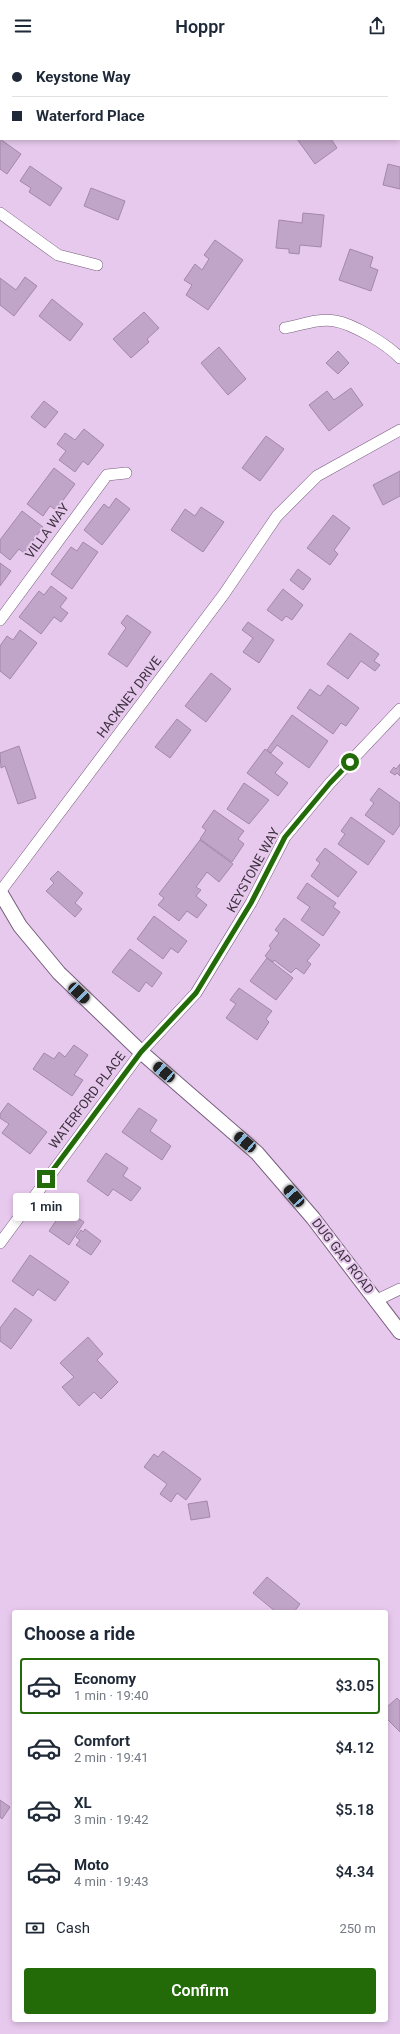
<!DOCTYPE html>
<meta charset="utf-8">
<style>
body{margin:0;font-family:Roboto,sans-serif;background:#f2f2f3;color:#1f2937;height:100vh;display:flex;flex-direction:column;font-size:15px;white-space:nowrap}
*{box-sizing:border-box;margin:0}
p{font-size:13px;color:#747a83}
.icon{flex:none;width:22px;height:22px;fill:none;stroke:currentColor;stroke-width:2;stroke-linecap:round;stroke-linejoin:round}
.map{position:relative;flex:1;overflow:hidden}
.details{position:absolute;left:12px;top:1558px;width:376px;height:412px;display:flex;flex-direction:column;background:#fff;border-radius:4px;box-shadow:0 2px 6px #0003}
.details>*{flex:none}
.top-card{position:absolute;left:0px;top:0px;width:400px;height:88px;box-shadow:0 2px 6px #0003;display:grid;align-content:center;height:88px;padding:0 12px;background:#fff}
.end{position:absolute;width:18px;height:18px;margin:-9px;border:5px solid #226b08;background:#fff;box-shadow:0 0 0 2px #fff}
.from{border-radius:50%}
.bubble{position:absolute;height:28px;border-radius:4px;background:#fff;box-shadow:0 2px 6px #0003;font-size:13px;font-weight:600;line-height:28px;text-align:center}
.car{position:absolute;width:12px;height:24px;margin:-12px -6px;border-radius:5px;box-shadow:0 0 3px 1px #0007;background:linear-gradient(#222 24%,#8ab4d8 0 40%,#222 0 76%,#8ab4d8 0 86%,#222 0)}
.top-card b{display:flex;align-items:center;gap:14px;height:38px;font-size:15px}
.top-card b+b{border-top:1px solid #e0e1e3}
.top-card i{width:10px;height:10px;background:#1f2937}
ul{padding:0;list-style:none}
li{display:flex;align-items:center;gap:12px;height:56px;margin:0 8px 6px;padding:0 4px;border:2px solid transparent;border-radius:4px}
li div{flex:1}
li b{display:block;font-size:15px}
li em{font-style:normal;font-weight:600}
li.active{border-color:#226b08}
li>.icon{width:36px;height:36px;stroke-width:1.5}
h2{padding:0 12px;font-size:18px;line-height:48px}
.pay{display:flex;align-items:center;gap:10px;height:44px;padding:0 12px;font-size:15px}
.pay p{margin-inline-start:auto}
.button{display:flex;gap:8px;margin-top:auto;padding:8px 12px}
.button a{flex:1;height:46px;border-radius:4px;background:#226b08;color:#fff;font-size:16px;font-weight:600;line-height:46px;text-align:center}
header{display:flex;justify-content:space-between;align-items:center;height:52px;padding:0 12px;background:#fff;font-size:18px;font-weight:600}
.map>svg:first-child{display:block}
.building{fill:#c1a5c8;stroke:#a388aa}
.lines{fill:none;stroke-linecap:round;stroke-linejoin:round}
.minor-casing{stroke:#775d7d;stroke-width:12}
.tertiary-casing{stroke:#775d7d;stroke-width:16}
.minor{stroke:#fff;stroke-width:11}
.tertiary{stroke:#fff;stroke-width:14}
.route{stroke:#226b08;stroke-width:5}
.labels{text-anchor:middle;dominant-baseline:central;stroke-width:4;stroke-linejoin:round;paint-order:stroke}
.street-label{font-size:13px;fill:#3c313f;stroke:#e7c9ed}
</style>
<header><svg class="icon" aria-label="menu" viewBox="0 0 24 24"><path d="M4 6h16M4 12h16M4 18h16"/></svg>Hoppr<svg class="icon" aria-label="share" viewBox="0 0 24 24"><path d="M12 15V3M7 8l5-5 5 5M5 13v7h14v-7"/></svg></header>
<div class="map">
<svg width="400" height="1982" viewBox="0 0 400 1982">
<rect width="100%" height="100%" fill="#e7c9ed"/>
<g class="building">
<polygon points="0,87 21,102 7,122 0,117"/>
<polygon points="297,87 331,87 337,96 315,112"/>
<polygon points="388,112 400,115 400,137 383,133"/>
<polygon points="30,114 62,136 50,154 29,140 31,136 20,129"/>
<polygon points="91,136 125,149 118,168 84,154"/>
<polygon points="303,161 324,163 321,195 300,193 299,202 289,201 289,197 276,196 279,168 302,171"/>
<polygon points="215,188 243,208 208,258 186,243 192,233 184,228 195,212 202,218 209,207 204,203"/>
<polygon points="350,197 373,205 370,215 378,218 371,239 339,228"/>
<polygon points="25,225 37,234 14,264 0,253 0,226 16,238"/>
<polygon points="52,247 83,272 70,289 39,264"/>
<polygon points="144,260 159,276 147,287 149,290 131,306 113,287"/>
<polygon points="219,295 246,327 228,343 201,311"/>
<polygon points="338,299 349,311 338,322 326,311"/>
<polygon points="351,336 363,353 329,379 309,353 327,339 334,348"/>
<polygon points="44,349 58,360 45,376 31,365"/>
<polygon points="84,377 104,393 88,413 83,409 75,420 59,408 66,399 57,392 65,381 75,388"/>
<polygon points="266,384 284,397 260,429 242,416"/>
<polygon points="54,416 75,432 56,458 50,454 43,464 27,452"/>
<polygon points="400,419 400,444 383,453 373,433"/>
<polygon points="116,446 130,457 102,493 84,478 104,452 109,456"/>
<polygon points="201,455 224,470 203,500 171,478 185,457 195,464"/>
<polygon points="22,459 43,475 24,501 19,497 10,508 0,500 0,488"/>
<polygon points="333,463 350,476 334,498 338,502 330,513 307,496"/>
<polygon points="83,490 98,500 72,537 51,522 71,495 77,499"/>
<polygon points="0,511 11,519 0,534"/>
<polygon points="298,517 311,527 303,538 290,528"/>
<polygon points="51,534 67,546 60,555 68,561 61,570 54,565 41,582 19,565 39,539 44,543"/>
<polygon points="283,537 303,553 292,568 286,564 282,569 267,558"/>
<polygon points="127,563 151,580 127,615 108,602 126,576 121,571"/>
<polygon points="248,570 274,588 259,611 243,600 253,586 242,578"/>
<polygon points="20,578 37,591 10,627 0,619 0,594 7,584 13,588"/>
<polygon points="350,581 379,602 374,609 380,613 375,619 361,609 348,627 327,612"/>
<polygon points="211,621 231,637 206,670 185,654"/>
<polygon points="328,633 359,656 346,674 341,671 333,682 297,656 310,637 320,644"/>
<polygon points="292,663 328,689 309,716 277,693 271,701 267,698"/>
<polygon points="177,667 191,678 170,706 155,695"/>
<polygon points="19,694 36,746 18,752 5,714 1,716 0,701"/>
<polygon points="265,697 283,711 275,721 288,731 278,744 247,721"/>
<polygon points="400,712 400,724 397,721 395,723 390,720 394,715 396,717"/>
<polygon points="244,731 269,748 249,772 227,757"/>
<polygon points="379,736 400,751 400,773 393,783 365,763 374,751 370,748"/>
<polygon points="214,758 244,779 238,787 244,792 232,810 200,787 206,778 202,775"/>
<polygon points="351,765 385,789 368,813 338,792 345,782 341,779"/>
<polygon points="200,788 233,812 219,830 207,820 196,835 201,838 196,844 207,853 197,866 187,859 179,869 158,853 164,846 159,842"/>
<polygon points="325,796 357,820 338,845 311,824 320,811 316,808"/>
<polygon points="58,819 83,841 75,851 82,857 75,865 46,839 54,831 50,827"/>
<polygon points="307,831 336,851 333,855 340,860 323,884 301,868 310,855 297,846"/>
<polygon points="154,864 187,889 178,901 171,896 163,907 137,887"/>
<polygon points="284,866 320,893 307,909 311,912 304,922 296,916 291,921 274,908 273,910 265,904 271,896 269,894 279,881 275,878"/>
<polygon points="130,897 162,921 152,935 146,930 139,940 112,920"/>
<polygon points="267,906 293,926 276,948 250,929"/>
<polygon points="239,936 272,959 266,967 269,970 257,988 226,966 236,952 230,948"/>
<polygon points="74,993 88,1003 74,1023 83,1028 72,1044 33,1017 44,1001 54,1007 59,1000 65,1005"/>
<polygon points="8,1051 47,1080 30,1102 2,1081 9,1072 0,1066 0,1062"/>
<polygon points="139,1056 157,1068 150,1079 171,1094 162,1108 122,1080"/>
<polygon points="106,1101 128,1116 123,1124 141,1136 131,1149 113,1137 108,1144 87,1129"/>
<polygon points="64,1157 84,1170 69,1193 49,1179"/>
<polygon points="85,1177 101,1189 91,1203 76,1193 80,1188 76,1185 81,1178 83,1180"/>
<polygon points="30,1203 69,1230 55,1249 38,1237 33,1244 12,1229"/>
<polygon points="15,1256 32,1268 11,1297 0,1289 0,1276"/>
<polygon points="88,1285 103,1302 97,1308 118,1330 101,1347 94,1340 79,1354 62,1335 74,1325 60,1311"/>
<polygon points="163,1399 201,1427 186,1448 177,1441 171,1450 160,1442 167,1432 144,1415 154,1402 158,1405"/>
<polygon points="207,1449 210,1465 191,1468 188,1452"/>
<polygon points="267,1525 300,1552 294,1560 276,1560 253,1541"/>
<polygon points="397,1646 400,1649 400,1680 386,1666 386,1656"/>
<polygon points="0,1748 10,1755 2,1767 0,1765"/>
</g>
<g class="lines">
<g class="minor-casing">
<g id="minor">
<polyline points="390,1 391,0"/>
<polyline points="399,62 400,63"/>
<polyline points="0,161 58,203 97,213"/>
<path d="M285,276C301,273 319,266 335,269C353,272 387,292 400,306"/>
<polyline points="0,568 107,423 126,421"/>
<polyline points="0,840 224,542 277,464 317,424 400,378"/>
<polyline points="0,1191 141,1000 196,941 251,851 285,785 330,731 400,657"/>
<polyline points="377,1248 400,1237"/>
</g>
</g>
<g class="tertiary-casing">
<polyline id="tertiary" points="0,840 20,874 59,921 141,1000 257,1101 313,1166 400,1280"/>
</g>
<use href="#minor" class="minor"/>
<use href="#tertiary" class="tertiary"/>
</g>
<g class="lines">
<polyline class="route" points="46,1127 141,1000 196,941 251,851 285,785 330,731 350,710"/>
</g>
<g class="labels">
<g class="street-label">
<text transform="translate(47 479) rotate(-54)">VILLA WAY</text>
<text transform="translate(129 645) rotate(-53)">HACKNEY DRIVE</text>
<text transform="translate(253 818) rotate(-61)">KEYSTONE WAY</text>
<text transform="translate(87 1048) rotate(-53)">WATERFORD PLACE</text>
<text transform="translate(343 1204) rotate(52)">DUG GAP ROAD</text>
</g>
</g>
</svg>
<i class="end from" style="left:350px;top:710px"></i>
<i class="end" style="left:46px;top:1127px"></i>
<div class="bubble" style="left:13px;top:1141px;width:66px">1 min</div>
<i class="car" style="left:79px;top:941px;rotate:134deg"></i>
<i class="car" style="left:164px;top:1020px;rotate:311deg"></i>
<i class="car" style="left:245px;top:1090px;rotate:311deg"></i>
<i class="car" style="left:294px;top:1144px;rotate:319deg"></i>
<div class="top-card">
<b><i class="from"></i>Keystone Way</b>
<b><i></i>Waterford Place</b>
</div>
<section class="details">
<h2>Choose a ride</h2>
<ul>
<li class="active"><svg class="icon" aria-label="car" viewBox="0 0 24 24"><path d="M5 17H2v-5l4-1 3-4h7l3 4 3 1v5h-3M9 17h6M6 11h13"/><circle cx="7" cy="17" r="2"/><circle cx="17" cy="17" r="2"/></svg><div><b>Economy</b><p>1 min · 19:40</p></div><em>$3.05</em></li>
<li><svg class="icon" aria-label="car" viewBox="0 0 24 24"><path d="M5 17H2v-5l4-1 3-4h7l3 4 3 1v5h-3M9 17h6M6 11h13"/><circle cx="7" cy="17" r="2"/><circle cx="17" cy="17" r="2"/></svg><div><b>Comfort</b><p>2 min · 19:41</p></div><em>$4.12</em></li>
<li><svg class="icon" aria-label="car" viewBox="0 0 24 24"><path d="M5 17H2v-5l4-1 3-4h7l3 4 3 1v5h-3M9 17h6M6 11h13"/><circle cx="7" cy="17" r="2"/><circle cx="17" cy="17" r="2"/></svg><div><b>XL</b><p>3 min · 19:42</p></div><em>$5.18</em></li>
<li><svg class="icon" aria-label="car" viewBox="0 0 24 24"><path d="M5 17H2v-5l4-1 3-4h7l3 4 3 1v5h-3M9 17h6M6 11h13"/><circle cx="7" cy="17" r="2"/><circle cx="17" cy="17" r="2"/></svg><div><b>Moto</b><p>4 min · 19:43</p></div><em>$4.34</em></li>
</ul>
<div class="pay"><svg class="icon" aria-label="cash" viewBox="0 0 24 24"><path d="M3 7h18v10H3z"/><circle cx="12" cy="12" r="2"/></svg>Cash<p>250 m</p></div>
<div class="button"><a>Confirm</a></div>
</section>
</div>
